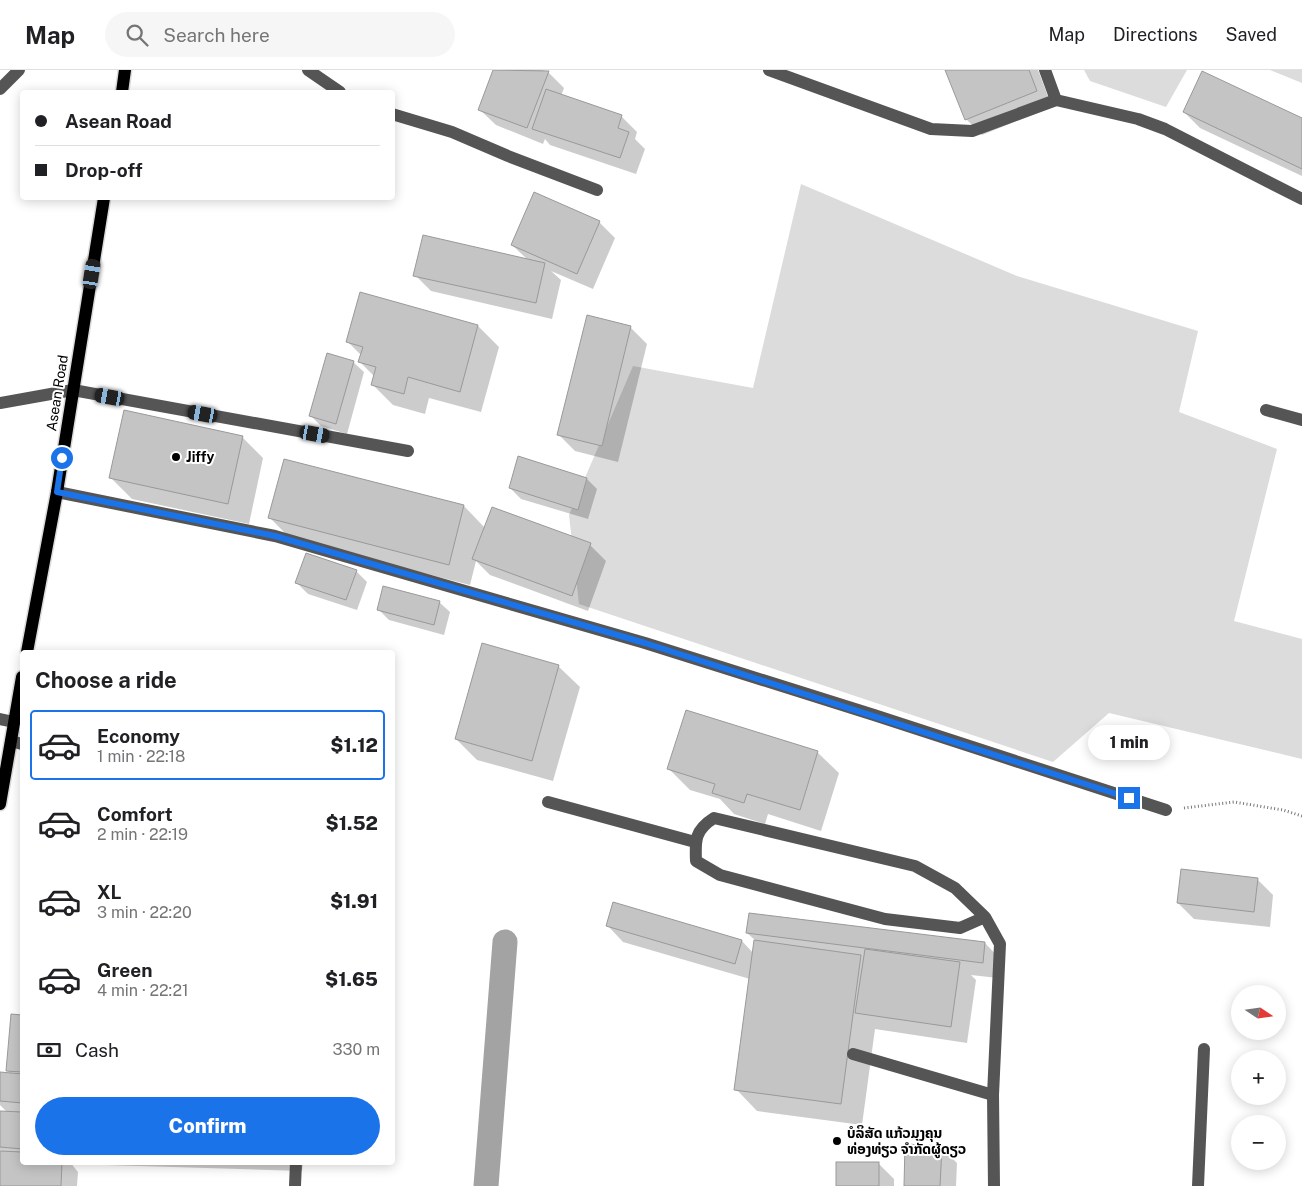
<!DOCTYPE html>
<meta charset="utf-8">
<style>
body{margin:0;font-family:"Public Sans","Noto Sans Lao",sans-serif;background:#f6f6f6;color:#202124;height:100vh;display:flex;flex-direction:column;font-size:19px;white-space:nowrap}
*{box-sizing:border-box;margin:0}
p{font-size:16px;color:#757577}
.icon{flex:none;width:28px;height:28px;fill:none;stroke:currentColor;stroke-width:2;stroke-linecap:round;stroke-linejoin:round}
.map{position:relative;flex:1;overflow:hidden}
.sheet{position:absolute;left:20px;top:580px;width:375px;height:515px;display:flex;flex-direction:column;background:#fff;border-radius:5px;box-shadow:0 2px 12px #0003}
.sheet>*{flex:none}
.guide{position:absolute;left:20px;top:20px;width:375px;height:110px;border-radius:5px;box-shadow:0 2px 12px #0003;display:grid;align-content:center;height:110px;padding:0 15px;background:#fff}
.needle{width:32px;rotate:103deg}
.controls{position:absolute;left:1231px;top:915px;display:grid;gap:10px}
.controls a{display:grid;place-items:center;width:55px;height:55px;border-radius:50%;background:#fff;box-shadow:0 2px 12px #0003;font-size:25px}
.end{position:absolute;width:22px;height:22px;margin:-11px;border:6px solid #1a73e8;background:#fff;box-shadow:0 0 0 2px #fff}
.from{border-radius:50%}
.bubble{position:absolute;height:35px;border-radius:18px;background:#fff;box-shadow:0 2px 12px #0003;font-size:16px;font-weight:800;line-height:35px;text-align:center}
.car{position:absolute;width:15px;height:30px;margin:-15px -8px;border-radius:6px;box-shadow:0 0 4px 1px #0007;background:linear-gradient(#222 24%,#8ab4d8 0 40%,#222 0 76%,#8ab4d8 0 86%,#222 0)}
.guide b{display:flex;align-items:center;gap:18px;height:48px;font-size:19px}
.guide b+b{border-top:1px solid #e0e0e0}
.guide i{width:12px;height:12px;background:#202124}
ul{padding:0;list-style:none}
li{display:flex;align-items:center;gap:15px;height:70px;margin:0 10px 8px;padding:0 5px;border:2px solid transparent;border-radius:5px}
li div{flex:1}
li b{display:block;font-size:19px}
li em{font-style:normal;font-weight:800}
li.active{border-color:#1a73e8}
li>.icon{width:45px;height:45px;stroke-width:1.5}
h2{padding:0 15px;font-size:22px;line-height:60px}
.pay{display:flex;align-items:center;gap:12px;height:55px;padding:0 15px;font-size:19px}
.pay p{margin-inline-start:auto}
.button{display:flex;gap:10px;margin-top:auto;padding:10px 15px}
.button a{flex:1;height:58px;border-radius:30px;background:#1a73e8;color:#fff;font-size:20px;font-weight:800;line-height:58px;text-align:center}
header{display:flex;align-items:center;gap:30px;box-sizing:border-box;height:70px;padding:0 25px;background:#fff;border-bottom:1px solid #e0e0e0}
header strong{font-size:24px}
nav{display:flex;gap:28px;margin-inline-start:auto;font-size:18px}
.search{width:350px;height:45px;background:#f6f6f6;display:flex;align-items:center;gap:12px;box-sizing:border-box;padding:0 18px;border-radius:28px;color:#757577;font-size:19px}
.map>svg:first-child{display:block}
.green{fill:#dcdcdc}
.shadow{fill:#0003}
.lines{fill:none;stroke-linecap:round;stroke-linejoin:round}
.canal{stroke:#a3a3a3;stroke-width:25}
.building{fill:#c4c4c4;stroke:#999}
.major-casing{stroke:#dbdbdb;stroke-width:15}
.path{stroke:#777;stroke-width:3;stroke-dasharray:1 2.5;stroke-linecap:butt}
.minor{stroke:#555;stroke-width:12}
.major{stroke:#000;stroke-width:12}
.route{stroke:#1a73e8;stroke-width:6}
.poi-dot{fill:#000;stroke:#fff;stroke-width:2}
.labels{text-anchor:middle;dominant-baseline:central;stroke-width:4;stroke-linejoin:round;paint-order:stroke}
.street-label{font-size:14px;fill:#000;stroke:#fff}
.poi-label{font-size:14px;font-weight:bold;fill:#000;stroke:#fff;text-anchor:start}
</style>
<header>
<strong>Map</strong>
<div class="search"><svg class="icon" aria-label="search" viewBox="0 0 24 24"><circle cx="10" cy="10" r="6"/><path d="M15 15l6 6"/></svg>Search here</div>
<nav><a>Map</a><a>Directions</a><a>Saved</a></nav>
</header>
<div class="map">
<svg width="1302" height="1116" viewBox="0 0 1302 1116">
<rect width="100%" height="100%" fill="#fff"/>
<g class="green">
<polygon points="1084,0 1187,0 1166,37 1090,11"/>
<polygon points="1270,0 1302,0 1302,13"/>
<polygon points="801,114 1017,206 1198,261 1179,342 1277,379 1234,551 1302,569 1302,689 1109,643 1053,692 579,534 569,445 633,296 753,318"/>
</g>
<g class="shadow">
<polygon points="494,0 542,0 548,2 564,18 561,26 621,46 637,62 635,69 645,79 636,104 550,75 545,69 543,74 496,55 479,39"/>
<polygon points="946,0 1038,0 1052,37 982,65 966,49"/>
<polygon points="1184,42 1302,49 1302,106 1200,58"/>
<polygon points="599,152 615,168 593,219 551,201 561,210 552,249 431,221 415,205 528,190 512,175"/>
<polygon points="588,247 631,258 647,274 618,392 575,381 559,365"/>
<polygon points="478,256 499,277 481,342 429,328 425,344 393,335 372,314 374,306 360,292 362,286 348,272"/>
<polygon points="353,292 364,302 347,364 321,356 311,346"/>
<polygon points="242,367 263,388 249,454 132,429 110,407"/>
<polygon points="587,409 597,419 588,449 521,429 510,418"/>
<polygon points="464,436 485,458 590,475 606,491 588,541 490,505 476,491 470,515 291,469 270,448"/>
<polygon points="356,501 367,512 357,540 308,524 297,513"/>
<polygon points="439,532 450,542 444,565 389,550 378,539"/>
<polygon points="558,596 580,617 553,711 477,690 456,669"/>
<polygon points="817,682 839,703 821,761 768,744 765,754 734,744 720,729 690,720 669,699"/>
<polygon points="1257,809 1273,825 1270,857 1194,849 1178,833"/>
<polygon points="607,855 742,871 754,884 756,871 747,863 985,873 1001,890 998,908 971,905 976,910 967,973 875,959 862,1055 757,1041 736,1019 750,909 623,872"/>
<polygon points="12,945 22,946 22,1092 70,1092 78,1102 77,1116 0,1116 0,1082 2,1082 0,1080 0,1042 7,1042 0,1035 0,1003 10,1004 7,1000"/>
<polygon points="941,1077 957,1093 956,1116 905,1116"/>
<polygon points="102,1092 303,1092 302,1101 105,1095"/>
<polygon points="878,1093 894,1109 894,1116 838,1116"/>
</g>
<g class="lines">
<polyline class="canal" points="486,1116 505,872"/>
</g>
<g class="building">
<polygon points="493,0 549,1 527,58 478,40"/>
<polygon points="945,0 1029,0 1037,21 965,50"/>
<polygon points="1202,1 1302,48 1302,99 1183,42"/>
<polygon points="546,19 622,45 618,58 629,62 620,88 532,59"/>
<polygon points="534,122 600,151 577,204 511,175"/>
<polygon points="423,165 545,193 536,233 413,206"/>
<polygon points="360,222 478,255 460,322 408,307 404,324 371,315 376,297 358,292 363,277 346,272"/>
<polygon points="587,245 631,256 602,376 557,365"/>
<polygon points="327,283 354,291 336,354 309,346"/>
<polygon points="124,340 243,366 228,434 109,408"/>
<polygon points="518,386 587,408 578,440 509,418"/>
<polygon points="284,389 464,435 449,495 268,448"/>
<polygon points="492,437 591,473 572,526 472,489"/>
<polygon points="306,483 357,500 346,530 295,513"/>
<polygon points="383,516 440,531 434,555 377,540"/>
<polygon points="482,573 559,595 532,691 455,669"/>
<polygon points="686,640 818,681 800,740 747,724 744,733 712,723 715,714 667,699"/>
<polygon points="1181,799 1258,808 1254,842 1177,833"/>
<polygon points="613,832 742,870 735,894 606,856"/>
<polygon points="749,843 985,872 983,893 746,863"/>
<polygon points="754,870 861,885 841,1034 734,1020"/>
<polygon points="865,879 960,892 951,957 855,943"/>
<polygon points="11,944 22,945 22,1002 6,1001"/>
<polygon points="0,1002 22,1004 22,1033 0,1031"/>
<polygon points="0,1041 22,1042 22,1079 0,1077"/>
<polygon points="905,1074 942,1076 940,1116 904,1116"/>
<polygon points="0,1081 22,1082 22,1092 62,1092 61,1116 0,1116"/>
<rect x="836" y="1092" width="43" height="24"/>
</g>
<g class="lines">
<g class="major-casing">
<g id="major">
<polyline points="122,22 125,0"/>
<polyline points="27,582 57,422 104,128"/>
<polyline points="0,734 22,607"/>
</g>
</g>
<polyline class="path" points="1184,738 1234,732 1283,740 1302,746"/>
<g class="minor">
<polyline points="308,0 340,22"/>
<polyline points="769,0 931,59 972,61 1056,30"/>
<polyline points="1045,0 1056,30 1138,49 1165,59 1302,129"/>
<polyline points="0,19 19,0"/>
<polyline points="392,44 452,62 508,86 597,120"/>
<polyline points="0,333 73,320 408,381"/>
<polyline points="1266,340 1302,350"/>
<polyline points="57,422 275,466 645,573 874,645 1166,740"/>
<polyline points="0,649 14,652"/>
<polyline points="11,671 22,674"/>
<polyline points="548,732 695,772"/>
<path d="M985,847L960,858L885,849L720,805L696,791C695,770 695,760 714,748L915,796L955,818L985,847L1000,874L993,1025L994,1116"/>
<polyline points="853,984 993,1025"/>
<polyline points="295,1116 296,1092"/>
<polyline points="1198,1116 1204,979"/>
</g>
<use href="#major" class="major"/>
</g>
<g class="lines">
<polyline class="route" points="62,388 57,422 275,466 645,573 1129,728"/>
</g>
<g class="poi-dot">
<circle cx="176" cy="387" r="5"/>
<circle cx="837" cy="1071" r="5"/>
</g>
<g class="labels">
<g class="street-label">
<text transform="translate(57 323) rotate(-81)">Asean Road</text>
</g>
<g class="poi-label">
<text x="186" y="387">Jiffy</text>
<text x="847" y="1063">ບໍລິສັດ ແກ້ວມຸງຄຸນ<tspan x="847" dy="16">ທ່ອງທ່ຽວ ຈຳກັດຜູ້ດຽວ</tspan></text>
</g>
</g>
</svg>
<div class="controls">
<a><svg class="needle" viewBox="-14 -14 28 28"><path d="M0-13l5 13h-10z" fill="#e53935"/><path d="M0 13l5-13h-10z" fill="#757577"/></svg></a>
<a>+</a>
<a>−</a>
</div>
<i class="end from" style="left:62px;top:388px"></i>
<i class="end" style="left:1129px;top:728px"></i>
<div class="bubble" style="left:1088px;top:655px;width:82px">1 min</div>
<i class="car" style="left:92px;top:204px;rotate:9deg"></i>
<i class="car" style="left:110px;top:327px;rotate:280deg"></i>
<i class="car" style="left:203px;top:344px;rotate:280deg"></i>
<i class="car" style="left:315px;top:364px;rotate:100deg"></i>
<div class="guide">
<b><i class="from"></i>Asean Road</b>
<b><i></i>Drop-off</b>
</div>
<section class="sheet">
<h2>Choose a ride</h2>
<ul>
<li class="active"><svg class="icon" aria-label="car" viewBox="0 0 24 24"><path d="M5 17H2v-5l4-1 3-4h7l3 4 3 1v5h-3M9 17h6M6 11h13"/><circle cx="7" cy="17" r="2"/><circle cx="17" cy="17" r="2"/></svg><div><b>Economy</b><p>1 min · 22:18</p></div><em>$1.12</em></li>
<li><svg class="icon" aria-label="car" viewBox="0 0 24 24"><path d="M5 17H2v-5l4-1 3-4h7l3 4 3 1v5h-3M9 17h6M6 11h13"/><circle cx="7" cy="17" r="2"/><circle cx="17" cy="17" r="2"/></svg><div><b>Comfort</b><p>2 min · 22:19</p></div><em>$1.52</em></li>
<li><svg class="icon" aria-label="car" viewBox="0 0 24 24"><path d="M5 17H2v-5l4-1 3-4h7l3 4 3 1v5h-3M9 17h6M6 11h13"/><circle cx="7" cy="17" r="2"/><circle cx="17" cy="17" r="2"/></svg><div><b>XL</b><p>3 min · 22:20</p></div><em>$1.91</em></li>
<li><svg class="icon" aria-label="car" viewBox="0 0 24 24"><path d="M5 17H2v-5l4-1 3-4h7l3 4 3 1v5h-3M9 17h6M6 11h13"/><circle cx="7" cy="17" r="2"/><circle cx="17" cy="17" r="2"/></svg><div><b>Green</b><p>4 min · 22:21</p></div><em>$1.65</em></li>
</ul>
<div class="pay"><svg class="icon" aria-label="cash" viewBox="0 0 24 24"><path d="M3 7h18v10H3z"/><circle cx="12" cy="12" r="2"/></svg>Cash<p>330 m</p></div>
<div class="button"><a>Confirm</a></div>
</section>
</div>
